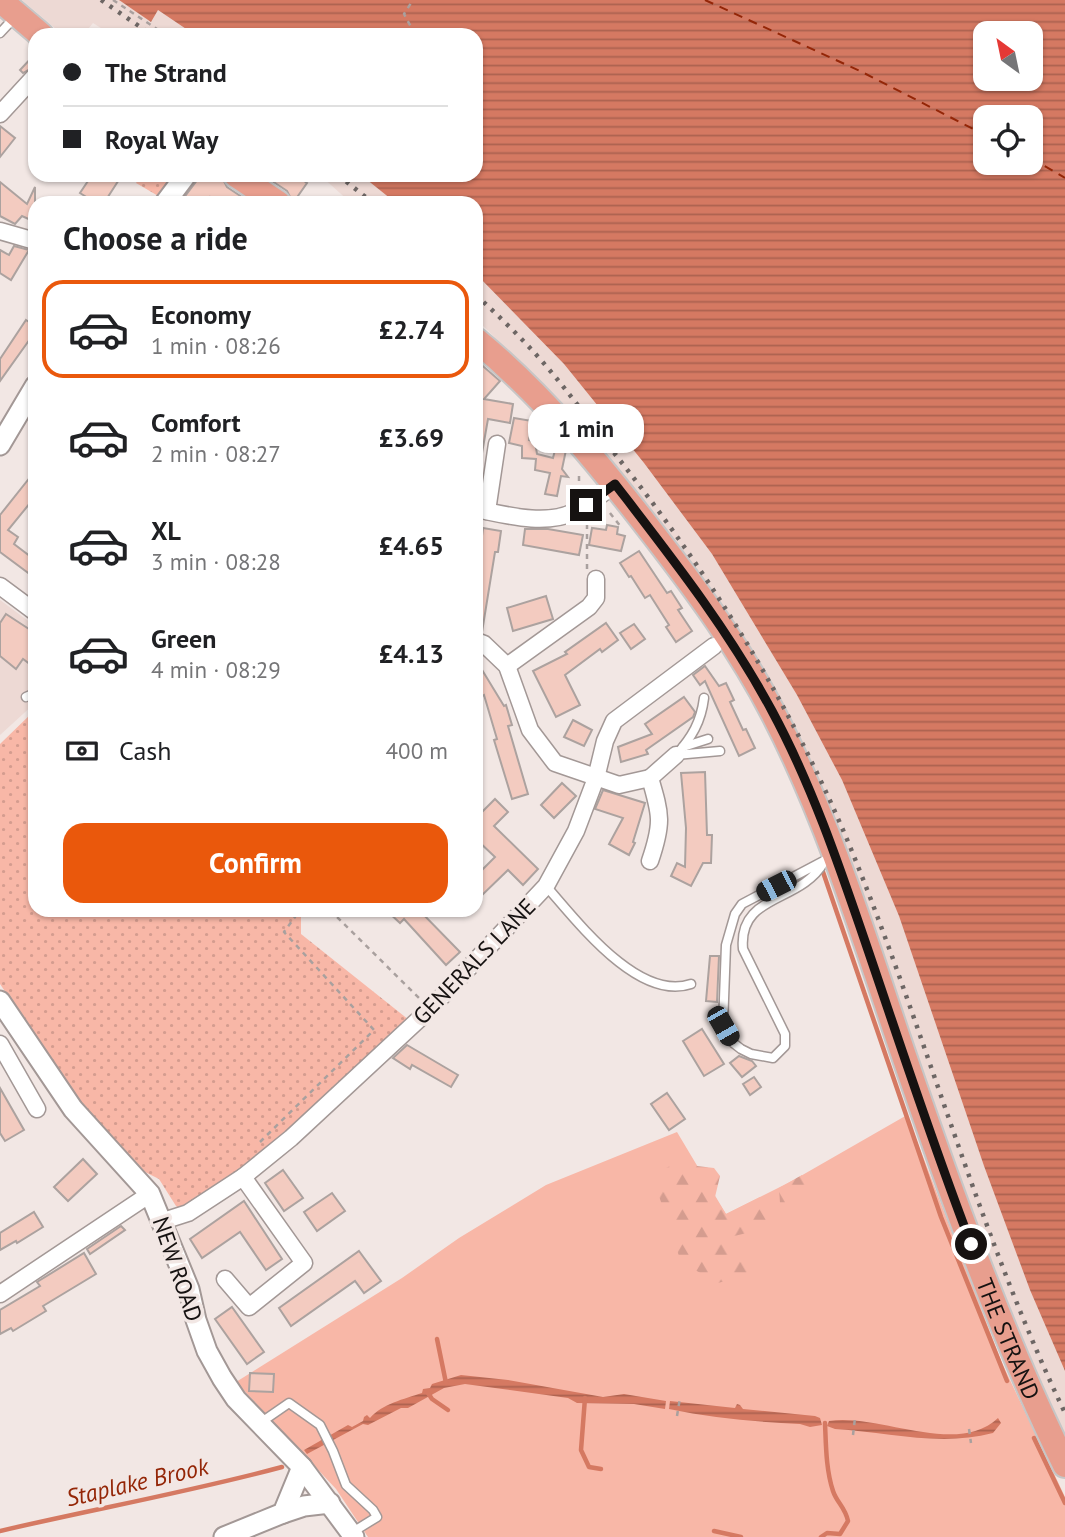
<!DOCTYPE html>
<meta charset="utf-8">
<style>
body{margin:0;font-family:"PT Sans",sans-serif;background:#f6f6f6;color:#202124;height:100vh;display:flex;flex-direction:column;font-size:26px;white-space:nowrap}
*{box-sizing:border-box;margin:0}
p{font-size:23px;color:#757577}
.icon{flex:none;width:38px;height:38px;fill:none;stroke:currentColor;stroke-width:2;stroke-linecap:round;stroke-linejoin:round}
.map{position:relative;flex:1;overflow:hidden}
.sheet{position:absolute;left:28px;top:196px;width:455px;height:721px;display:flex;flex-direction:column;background:#fff;border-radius:21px;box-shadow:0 2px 5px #0004}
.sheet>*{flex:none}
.hud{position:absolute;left:28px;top:28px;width:455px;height:154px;border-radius:21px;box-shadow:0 2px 5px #0004;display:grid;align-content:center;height:154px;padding:0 35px;background:#fff}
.needle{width:46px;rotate:327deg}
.buttons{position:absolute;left:973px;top:21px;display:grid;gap:14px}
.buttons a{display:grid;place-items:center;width:70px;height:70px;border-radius:14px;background:#fff;box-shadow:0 2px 5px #0004;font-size:35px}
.end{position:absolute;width:32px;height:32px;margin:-16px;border:9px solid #161211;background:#fff;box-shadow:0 0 0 4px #fff}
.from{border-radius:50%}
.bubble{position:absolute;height:49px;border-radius:21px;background:#fff;box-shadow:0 2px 5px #0004;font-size:23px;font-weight:700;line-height:49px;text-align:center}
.car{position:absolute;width:21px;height:42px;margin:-21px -10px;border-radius:9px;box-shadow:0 0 5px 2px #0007;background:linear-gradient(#222 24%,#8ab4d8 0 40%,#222 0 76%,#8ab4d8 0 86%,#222 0)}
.hud b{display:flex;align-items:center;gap:24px;height:66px;font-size:26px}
.hud b+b{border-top:2px solid #e0e0e0}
.hud i{width:18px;height:18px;background:#202124}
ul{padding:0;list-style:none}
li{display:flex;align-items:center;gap:21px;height:98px;margin:0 14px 10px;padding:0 21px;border:4px solid transparent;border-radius:21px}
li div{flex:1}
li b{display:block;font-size:26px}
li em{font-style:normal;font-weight:700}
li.on{border-color:#ea580c}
li>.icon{width:63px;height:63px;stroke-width:1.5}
h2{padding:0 35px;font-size:32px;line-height:84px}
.pay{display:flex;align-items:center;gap:18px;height:77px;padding:0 35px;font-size:26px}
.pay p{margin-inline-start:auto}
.button{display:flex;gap:14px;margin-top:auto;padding:14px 35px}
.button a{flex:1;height:80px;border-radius:21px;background:#ea580c;color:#fff;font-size:28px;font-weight:700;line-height:80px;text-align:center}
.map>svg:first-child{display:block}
.built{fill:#edd9d4}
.grass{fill:#f8b7a7}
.forest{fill:url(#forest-firs)}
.park{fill:url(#park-dots)}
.water{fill:url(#water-rules);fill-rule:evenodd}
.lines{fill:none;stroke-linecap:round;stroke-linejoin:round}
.stream{stroke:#d57962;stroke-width:4.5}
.ferry{stroke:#942607;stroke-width:2;stroke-dasharray:9 7;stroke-linecap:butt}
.building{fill:#f3cbc0;stroke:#aca29f;stroke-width:2}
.service-casing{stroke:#a39896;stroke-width:11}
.minor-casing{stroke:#a39896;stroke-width:19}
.tertiary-casing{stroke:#a39896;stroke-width:23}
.primary-casing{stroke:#c7c6c6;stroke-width:28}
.path{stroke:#a9a09e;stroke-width:2.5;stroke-dasharray:5 5;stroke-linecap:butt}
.service{stroke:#fff;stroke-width:8}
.minor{stroke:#fff;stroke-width:16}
.tertiary{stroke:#fff;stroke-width:19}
.primary{stroke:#e89e8e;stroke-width:24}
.rail{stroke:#6d6664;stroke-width:4.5;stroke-dasharray:3.5 7;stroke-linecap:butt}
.route{stroke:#161211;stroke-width:9}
.labels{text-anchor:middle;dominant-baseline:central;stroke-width:7;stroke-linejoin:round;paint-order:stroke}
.street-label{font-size:23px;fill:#161211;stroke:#f2e7e4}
.water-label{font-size:24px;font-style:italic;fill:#942607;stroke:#f2e7e4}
</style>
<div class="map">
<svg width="1065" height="1537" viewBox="0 0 1065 1537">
<defs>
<pattern id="forest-firs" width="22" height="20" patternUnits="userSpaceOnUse" patternTransform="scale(1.75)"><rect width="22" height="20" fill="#f8b7a7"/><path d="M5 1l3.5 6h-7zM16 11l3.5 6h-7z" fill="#d49c8f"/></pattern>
<pattern id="park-dots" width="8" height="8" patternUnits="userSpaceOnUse" patternTransform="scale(1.75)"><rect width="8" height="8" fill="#f8b7a7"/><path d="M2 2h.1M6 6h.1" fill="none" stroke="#d49c8f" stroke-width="1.8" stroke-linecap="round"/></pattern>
<pattern id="water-rules" width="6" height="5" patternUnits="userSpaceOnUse" patternTransform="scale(1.75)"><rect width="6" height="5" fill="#d57962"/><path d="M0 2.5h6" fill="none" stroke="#ac624f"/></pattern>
</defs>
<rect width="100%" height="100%" fill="#f2e7e4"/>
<g class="built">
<polygon points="22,0 119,0 150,21 158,10 195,35 112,35 93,23 83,35 63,35"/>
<polygon points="320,175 361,175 397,203 351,203"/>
<polygon points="476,274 564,364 644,463 712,554 797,695 842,780 899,916 984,1166 1030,1290 1065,1371 1065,1442 990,1268 881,959 694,570 652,511 582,423 476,319"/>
<polygon points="0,600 35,626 35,703 0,735"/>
</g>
<polygon class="grass" points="907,1115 1002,1363 1065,1497 1065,1537 368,1537 336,1489 236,1382 402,1278 459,1238 546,1185 677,1132 726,1214 792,1181"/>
<g class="forest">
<polygon points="672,1165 688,1175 697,1166 714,1168 720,1176 715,1197 726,1214 760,1197 772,1215 763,1229 722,1239 721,1244 748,1249 756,1272 718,1283 681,1262 652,1175"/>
<polygon points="802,1175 809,1199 785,1210 780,1203 779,1188"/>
</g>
<g class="park">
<polygon points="141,175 173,175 160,197 136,183"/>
<polygon points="35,710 35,910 301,910 301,934 409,1020 293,1133 183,1211 176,1206 159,1179 141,1170 73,1093 0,984 0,744"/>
</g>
<g class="water">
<path d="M119,0H1065V1371L1030,1290L984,1166L899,916L842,780L797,695L712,554L644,463L564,364L476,274V203H396L361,175H476V35H195L158,10L151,22ZM1031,33V79H985V33ZM985,117H1031V163H985Z"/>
<path d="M461,1375L508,1380L603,1397L624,1394L666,1401L665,1409L634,1404L577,1403L568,1398L465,1384L444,1388L408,1408H401L368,1425L363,1424L307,1454L304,1450L348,1425L352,1427L363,1421L364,1417L367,1415L370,1418C382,1404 404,1399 422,1393L423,1389L430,1388L432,1384Z"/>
<path d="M670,1401L735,1408L737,1404L740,1405L743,1409L815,1416L820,1418L822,1425L810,1427L800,1424C756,1422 712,1418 669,1409Z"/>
<path d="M998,1418L1001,1423L993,1433C940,1447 888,1432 835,1429L827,1426L829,1421C879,1413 957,1457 998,1418Z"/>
</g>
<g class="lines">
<g class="stream">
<polyline points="823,872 941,1217 1007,1381"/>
<polyline points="437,1339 446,1383"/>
<polyline points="428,1393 432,1399 448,1410"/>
<polyline points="585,1398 581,1450 589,1467 601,1469"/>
<polyline points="1034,1438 1065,1503"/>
<path d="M0,1531C94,1509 189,1492 282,1467"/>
<polyline points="714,1531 741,1537"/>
<path d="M821,1537L827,1533L840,1534L848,1521C845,1507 837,1503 833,1491C826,1470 826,1446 825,1423"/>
</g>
<g class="ferry">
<polyline points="705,0 862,72 985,135"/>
<polyline points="1031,158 1065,178"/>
</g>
</g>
<g class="building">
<polygon points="35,54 35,66 23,73 20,70"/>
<polygon points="0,126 15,138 0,157"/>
<polygon points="92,175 122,175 104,203 96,203 80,193"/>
<polygon points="201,175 221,175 227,187 251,203 217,203 210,197 205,203 180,203"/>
<polygon points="263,175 295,175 307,183 293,203 287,191"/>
<polygon points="0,182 27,204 35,187 35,222 22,216 15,224 0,216"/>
<polygon points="14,246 29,250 11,280 0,273 0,250 9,255"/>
<polygon points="26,320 35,326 35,332 0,381 0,359"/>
<polygon points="476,360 500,381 484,399 513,404 510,423 488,419 482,453 476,452"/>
<polygon points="514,418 532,421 529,440 535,442 537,454 553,458 556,446 566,450 562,469 568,477 561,476 557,496 545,494 550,473 535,470 536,459 522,458 522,446 509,443"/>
<polygon points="35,471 35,497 8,530 18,537 14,544 35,560 35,578 0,552 0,515"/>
<polygon points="607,525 618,527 617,534 625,536 621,551 589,545 592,528 606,530"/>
<polygon points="483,528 501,531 498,552 495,552 482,632 476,631 476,559 479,560"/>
<polygon points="525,529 548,529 583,535 579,555 523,545"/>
<polygon points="639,551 667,593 671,591 682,608 678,610 692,631 676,642 666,627 669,625 650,595 645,598 631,576 629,577 620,563"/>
<polygon points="546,596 553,619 513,631 507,608"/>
<polygon points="6,614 35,633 35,668 23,659 16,669 0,656 0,623"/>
<polygon points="606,623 618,640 602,652 600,649 565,675 580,705 556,717 533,671 567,654 565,652"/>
<polygon points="634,624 645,639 631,649 620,633"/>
<polygon points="476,660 504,706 506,705 512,725 508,726 528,794 512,799 494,740 497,739 484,695 476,700"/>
<polygon points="705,666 719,686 726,683 734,700 730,702 743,730 746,729 755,748 739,756 705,681 700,685 693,675"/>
<polygon points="684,697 695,712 693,717 646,750 648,754 621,762 618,747 652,734 645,724"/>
<polygon points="573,720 592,730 584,746 564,737"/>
<polygon points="705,772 707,835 712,835 711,863 703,863 691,886 671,876 677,863 685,867 686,828 681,773"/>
<polygon points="562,783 576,796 554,818 541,805"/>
<polygon points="603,790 645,803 633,842 635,843 629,855 609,844 623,818 595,809"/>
<polygon points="495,799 508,812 494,826 538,869 523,885 508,870 476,901 476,876 495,857 476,839 476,818"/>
<polygon points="386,910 419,910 460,952 446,965 404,919 400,923"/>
<polygon points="710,956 719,956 717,1002 706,1001"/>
<polygon points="702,1029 724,1064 704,1076 683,1041"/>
<polygon points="407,1045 458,1075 451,1087 412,1065 410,1069 393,1058"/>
<polygon points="739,1056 752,1061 756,1066 742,1077 730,1063"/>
<polygon points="754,1077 761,1087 750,1095 743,1084"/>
<polygon points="0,1088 24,1130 5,1141 0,1133"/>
<polygon points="667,1093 685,1119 669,1130 651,1104"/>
<polygon points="83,1159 97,1174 68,1201 54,1187"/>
<polygon points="283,1170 303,1198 284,1211 265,1183"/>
<polygon points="332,1193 345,1211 317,1231 304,1212"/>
<polygon points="244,1201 282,1259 266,1270 240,1232 202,1258 190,1239"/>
<polygon points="34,1212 43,1227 17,1243 16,1241 0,1250 0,1233"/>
<polygon points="121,1226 125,1230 90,1254 87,1249"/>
<polygon points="359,1251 381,1281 364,1293 355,1281 291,1326 279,1308"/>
<polygon points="84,1253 96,1274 43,1306 46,1311 13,1331 11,1328 0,1334 0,1310 40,1286 37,1282"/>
<polygon points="232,1307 264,1352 247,1364 215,1319"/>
<polygon points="250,1373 274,1374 273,1392 249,1391"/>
</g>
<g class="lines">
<g class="service-casing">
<g id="service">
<polyline points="0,33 15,17"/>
<polyline points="26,697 35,693"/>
<polyline points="683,747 708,739"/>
<path d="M676,755C692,737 701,722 704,698"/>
<polyline points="676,755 720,751"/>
<path d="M824,862C800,904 738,893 743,949L785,1034V1046L773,1058L751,1054L741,1049L732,1042L723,1026L726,945L735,914L742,904L831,857"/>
<path d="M546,886C577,921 638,1002 691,984"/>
<polyline points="260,1423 289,1403 320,1425 333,1451 346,1485 373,1510 377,1517 351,1533"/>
</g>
</g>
<g class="minor-casing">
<g id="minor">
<polyline points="0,114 35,76"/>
<polyline points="0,231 35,241"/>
<path d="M476,509C506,515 545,526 574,512C589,505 602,494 615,484"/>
<polyline points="487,511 497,444"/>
<polyline points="0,586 35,612"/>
<path d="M476,641L484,644L507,666L530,730L555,763L619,785L650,778C661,815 663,823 650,861"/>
<polyline points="507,666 589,607 596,598 596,579"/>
<polyline points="650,778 676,755"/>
<polyline points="0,1044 37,1109"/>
<polyline points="163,1221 188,1213 243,1177 291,1138 430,1009 546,886 576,831 596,778 605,741 614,721 714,646"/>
<polyline points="225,1279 249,1307 304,1263 243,1177"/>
<polyline points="0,1294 150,1194"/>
</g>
</g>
<g class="tertiary-casing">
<g id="tertiary">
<polyline points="165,203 186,175"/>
<polyline points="0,445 35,386"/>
<polyline points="0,1001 73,1109 150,1194 189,1289 196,1320 207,1351 222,1378 236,1399 302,1467 354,1537"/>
<polyline points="283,1513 304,1506 330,1503"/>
<polyline points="224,1537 283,1513 302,1467"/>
</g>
</g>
<g class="primary-casing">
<g id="primary">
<polyline points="0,0 41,35"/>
<polyline points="236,175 278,203"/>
<path id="s1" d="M476,340C544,396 601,466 654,535C698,592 740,649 773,713C828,819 864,937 902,1050C950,1191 1000,1332 1065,1465"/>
</g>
</g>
<g class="path">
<polyline points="113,0 166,35"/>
<polyline points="409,35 411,27 404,14 413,0"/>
<polyline points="579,491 579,473"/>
<polyline points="610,513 621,527"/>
<polyline points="587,569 587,523"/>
<polyline points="330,910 420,999"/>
<polyline points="260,1142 374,1030 284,932 300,910"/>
<polyline points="677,1416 680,1398"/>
<polyline points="969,1429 971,1443"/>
<polyline points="853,1435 855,1418"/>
</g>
<use href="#service" class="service"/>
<use href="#minor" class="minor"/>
<use href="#tertiary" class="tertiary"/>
<use href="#primary" class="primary"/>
<g class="rail">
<polyline points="101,0 152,35"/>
<polyline points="338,175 373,203"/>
<path d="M476,295C502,319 529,345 552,373C574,399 594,427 615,454C711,575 792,706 851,849C927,1036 978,1231 1065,1413"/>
</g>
</g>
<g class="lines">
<path class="route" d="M586,505L615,484C672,558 728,629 772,711C813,787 841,871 869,953C902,1050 934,1148 971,1244"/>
</g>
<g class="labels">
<g class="street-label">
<text transform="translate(474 961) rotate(-46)">GENERALS LANE</text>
<text transform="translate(178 1269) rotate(71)">NEW ROAD</text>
<text stroke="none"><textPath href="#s1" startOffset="1148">THE STRAND</textPath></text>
</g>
<g class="water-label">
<text transform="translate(137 1482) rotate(-13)">Staplake Brook</text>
</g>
</g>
</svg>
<div class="buttons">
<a><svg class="needle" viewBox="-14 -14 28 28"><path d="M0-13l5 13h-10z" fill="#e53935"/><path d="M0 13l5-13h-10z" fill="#757577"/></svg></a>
<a><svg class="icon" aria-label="locate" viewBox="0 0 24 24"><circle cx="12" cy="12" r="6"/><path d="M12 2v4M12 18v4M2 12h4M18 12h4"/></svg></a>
</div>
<i class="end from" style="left:971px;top:1244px"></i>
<i class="end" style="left:586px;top:505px"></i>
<div class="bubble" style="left:528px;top:404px;width:116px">1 min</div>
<i class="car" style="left:776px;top:886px;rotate:243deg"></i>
<i class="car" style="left:723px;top:1026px;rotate:150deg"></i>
<div class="hud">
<b><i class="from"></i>The Strand</b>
<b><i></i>Royal Way</b>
</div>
<section class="sheet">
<h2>Choose a ride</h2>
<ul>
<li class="on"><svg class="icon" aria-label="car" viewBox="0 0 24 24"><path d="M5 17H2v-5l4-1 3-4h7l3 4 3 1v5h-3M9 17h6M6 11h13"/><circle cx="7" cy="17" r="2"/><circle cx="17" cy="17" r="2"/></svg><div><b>Economy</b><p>1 min · 08:26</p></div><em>£2.74</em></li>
<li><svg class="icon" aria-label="car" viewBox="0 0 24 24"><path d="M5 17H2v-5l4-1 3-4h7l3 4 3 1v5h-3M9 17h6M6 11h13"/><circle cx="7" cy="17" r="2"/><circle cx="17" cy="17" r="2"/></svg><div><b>Comfort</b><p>2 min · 08:27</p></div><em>£3.69</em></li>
<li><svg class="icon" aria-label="car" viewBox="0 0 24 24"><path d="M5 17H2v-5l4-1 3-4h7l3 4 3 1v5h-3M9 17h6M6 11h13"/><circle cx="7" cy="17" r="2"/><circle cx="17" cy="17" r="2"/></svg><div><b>XL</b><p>3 min · 08:28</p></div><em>£4.65</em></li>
<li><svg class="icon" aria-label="car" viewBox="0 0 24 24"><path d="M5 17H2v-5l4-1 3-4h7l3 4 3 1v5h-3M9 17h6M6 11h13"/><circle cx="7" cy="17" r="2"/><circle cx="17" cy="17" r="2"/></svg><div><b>Green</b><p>4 min · 08:29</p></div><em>£4.13</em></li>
</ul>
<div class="pay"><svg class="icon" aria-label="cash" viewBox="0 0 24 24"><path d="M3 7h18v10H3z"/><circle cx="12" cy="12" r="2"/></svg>Cash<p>400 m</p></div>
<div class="button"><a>Confirm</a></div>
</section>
</div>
